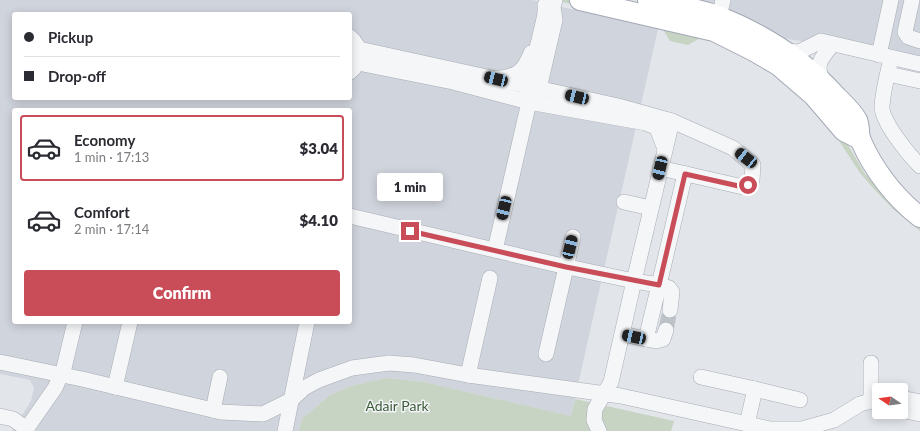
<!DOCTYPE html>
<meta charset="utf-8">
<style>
body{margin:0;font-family:Lato,sans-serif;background:#f2f2f3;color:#2b2b33;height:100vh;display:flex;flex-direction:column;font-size:15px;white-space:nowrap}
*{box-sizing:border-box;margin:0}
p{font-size:13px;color:#7c7c81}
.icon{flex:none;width:22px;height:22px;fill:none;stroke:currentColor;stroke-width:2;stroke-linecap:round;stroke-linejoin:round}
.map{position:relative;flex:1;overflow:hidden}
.panel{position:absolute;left:12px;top:108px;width:340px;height:216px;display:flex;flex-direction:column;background:#fff;border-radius:4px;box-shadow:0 2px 10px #0003}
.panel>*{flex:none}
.banner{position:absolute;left:12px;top:12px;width:340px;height:88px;border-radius:4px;box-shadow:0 2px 10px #0003;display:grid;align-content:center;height:88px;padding:0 12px;background:#fff}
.needle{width:26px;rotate:283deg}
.controls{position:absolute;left:872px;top:383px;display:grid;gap:8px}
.controls a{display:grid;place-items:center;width:36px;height:36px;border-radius:4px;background:#fff;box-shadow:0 2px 10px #0003;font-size:20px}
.end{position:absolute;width:18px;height:18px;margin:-9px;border:5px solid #c94d58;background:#fff;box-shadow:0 0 0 2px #fff}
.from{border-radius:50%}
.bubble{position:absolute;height:28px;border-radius:4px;background:#fff;box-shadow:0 2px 10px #0003;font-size:13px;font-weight:800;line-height:28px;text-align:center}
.car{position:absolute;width:12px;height:24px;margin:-12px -6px;border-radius:5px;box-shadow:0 0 3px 1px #0007;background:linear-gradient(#222 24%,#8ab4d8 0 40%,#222 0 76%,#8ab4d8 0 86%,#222 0)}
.banner b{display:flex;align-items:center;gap:14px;height:38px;font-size:15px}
.banner b+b{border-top:1px solid #e1e1e2}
.banner i{width:10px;height:10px;background:#2b2b33}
ul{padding:7px 0 0;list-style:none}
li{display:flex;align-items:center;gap:12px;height:66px;margin:0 8px 6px;padding:0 4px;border:2px solid transparent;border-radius:4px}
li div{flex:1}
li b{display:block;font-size:15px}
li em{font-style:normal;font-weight:800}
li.selected{border-color:#c94d58}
li>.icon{width:36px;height:36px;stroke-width:1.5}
.primary-button{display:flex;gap:8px;margin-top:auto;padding:8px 12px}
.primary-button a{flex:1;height:46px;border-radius:4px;background:#c94d58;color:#fff;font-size:16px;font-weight:800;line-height:46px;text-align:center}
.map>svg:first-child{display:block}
.built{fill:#d0d4dc;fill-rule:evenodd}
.green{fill:#c7d4c4}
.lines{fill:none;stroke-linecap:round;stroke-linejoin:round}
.minor-tunnel{stroke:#bdc1c8;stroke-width:15;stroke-dasharray:15 8;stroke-linecap:butt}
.minor-casing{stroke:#a7acb4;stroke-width:16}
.major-casing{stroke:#a2a8b5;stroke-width:22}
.minor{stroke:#f5f6f8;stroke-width:15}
.major{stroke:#fff;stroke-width:20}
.route{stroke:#c94d58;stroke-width:5}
.labels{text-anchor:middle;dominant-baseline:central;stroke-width:3;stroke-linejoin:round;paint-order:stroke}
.park-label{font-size:14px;fill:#3d5d39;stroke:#f2f4f7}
</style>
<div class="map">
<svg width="920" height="431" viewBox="0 0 920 431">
<rect width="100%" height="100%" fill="#e2e5ea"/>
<g class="built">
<path d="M0,0H532L658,29L571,416L424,382L387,378L351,386L330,395L302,419L299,431H12L31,401L34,388L30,380L0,374ZM14,14H350V98H14ZM14,110H350V322H14Z"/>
<polygon points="643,0 885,0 874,48 818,44 747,32"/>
<polygon points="898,0 920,0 920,58 886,51"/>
</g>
<g class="green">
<polygon points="554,0 592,0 714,28 827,109 865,174 920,224 920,231 893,209 873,188 860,173 828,124 800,93 746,54 702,37 688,45 670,41 660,25"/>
<polygon points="387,378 424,382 571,416 575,399 674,421 671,431 299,431 302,419 330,395 351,386"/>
</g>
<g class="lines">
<polyline class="minor-tunnel" points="666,330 670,310"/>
<g class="minor-casing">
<g id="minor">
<polyline points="912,0 905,32 908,37 920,41"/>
<polyline points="719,17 723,0"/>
<path d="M350,37C362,47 362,62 350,72"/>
<path d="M359,49L496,79C517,76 523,73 531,53"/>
<polyline points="785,51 799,52 821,41 920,64"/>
<polyline points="879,55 891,0"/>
<path d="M891,58C888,73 883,90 882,106C881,121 909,155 920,166"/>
<polyline points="358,63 453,82 529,102 646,123 657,128 665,149"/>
<polyline points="888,74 920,81"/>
<polyline points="496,79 618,106 672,121 634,281 659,285 685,174"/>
<path d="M824,82C813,66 822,57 833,44"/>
<polyline points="533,97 539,89 550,41 555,20 553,7 555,0"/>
<polyline points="660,168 743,187 752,180 753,165 733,148 672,121"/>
<polyline points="624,202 651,208"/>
<polyline points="350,216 554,264 634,281 611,382 595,409 594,420 599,431"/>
<path d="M495,250L529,102C527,77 537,52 542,27C544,20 546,13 545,5"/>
<polyline points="622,334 656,341 663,339 666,330"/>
<polyline points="646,339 659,285 669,288 672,292 670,310"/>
<polyline points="546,354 573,237"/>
<polyline points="0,362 82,379 221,412 263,414 291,400 304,388 319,380 352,368 389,363 414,365 468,375 621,396 770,429 802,429 834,420 860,404 879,399"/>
<polyline points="468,375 490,278"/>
<polyline points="701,377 755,389"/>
<polyline points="115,387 130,322"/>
<polyline points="901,398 920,402"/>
<polyline points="871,401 871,363"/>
<polyline points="213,410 220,377"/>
<polyline points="901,410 920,414"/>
<polyline points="0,416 13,419 27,429"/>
<polyline points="747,424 755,389 800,400"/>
<polyline points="25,431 55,388 64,368 75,322"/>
<polyline points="285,431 307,322"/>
</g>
</g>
<g class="major-casing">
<g id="major">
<polyline points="580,0 714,31 754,51 778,65 814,96 844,131 860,139"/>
<path d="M648,0C671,5 698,8 720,17C762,34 804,60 835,95C842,102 852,111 857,120C860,126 858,135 861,141C873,169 895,198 920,217"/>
</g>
</g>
<use href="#minor" class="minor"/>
<use href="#major" class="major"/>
</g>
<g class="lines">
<polyline class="route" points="410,231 566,267 659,285 685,174 743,187 748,185"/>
</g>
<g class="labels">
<g class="park-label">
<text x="397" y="405">Adair Park</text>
</g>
</g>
</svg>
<div class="controls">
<a><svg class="needle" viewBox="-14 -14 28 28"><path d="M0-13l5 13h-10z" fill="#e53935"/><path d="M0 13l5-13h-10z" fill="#7c7c81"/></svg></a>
</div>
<i class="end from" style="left:748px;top:185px"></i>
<i class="end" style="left:410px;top:231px"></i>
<div class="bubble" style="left:377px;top:173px;width:66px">1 min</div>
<i class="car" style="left:496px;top:79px;rotate:284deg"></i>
<i class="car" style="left:577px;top:97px;rotate:283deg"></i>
<i class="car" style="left:746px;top:158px;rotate:308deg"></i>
<i class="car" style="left:660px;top:168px;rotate:193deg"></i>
<i class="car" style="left:504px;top:208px;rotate:193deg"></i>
<i class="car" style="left:570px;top:247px;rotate:13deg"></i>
<i class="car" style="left:634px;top:337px;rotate:282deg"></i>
<div class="banner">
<b><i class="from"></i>Pickup</b>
<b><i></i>Drop-off</b>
</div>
<section class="panel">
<ul>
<li class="selected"><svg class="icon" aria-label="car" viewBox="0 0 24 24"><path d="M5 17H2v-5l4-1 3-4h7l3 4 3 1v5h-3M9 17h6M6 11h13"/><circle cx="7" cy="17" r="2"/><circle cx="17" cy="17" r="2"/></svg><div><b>Economy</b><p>1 min · 17:13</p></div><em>$3.04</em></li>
<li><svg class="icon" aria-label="car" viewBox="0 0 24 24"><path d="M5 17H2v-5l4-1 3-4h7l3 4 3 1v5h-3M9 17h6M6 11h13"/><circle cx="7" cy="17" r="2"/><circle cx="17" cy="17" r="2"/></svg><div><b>Comfort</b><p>2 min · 17:14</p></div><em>$4.10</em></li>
</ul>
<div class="primary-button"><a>Confirm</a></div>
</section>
</div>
